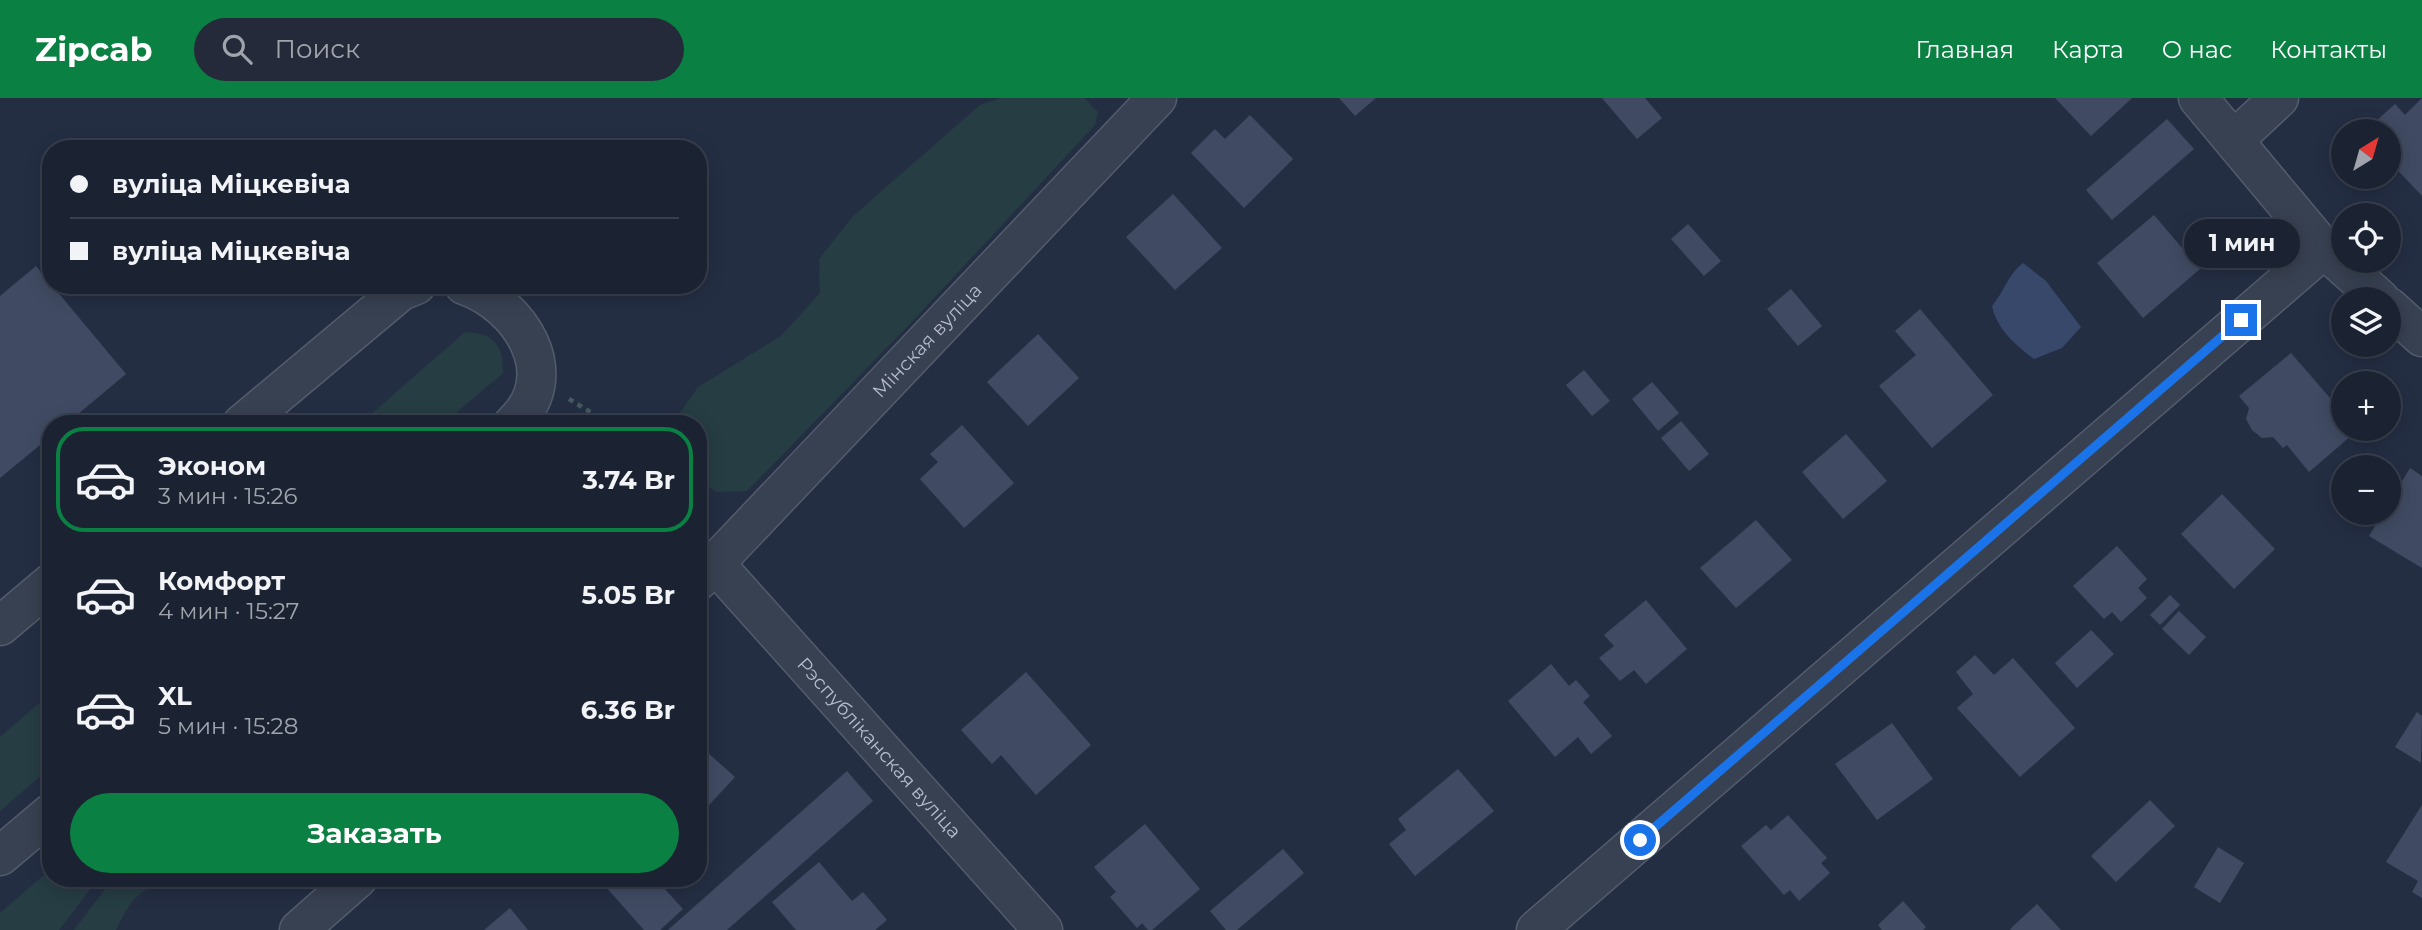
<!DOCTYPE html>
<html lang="ru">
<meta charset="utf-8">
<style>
body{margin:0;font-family:Montserrat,sans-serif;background:#242a3a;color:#f1f3f6;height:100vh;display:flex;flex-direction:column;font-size:26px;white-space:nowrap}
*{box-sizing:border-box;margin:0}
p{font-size:23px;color:#a0a4ac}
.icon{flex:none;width:38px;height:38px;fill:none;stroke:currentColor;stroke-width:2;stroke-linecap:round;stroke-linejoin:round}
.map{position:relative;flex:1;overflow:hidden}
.panel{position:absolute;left:42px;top:317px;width:665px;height:472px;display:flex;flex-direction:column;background:#1b2232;border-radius:28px;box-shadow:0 4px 18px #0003,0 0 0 2px #393f4d}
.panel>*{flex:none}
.banner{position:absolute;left:42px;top:42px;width:665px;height:154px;border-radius:28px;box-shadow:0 4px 18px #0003,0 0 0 2px #393f4d;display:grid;align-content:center;height:154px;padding:0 28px;background:#1b2232}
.needle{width:46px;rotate:37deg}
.tools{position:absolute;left:2331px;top:21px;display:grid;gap:14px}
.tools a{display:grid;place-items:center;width:70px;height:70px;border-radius:50%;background:#1b2232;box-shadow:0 4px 18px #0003,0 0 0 2px #393f4d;font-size:35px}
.end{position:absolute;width:32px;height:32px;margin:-16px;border:9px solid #1a73e8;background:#fff;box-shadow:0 0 0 4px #fff}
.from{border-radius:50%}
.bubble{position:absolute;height:49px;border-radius:24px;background:#1b2232;box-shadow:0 4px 18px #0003,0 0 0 2px #393f4d;font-size:23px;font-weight:700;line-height:49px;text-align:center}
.banner b{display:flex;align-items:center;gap:24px;height:66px;font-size:26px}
.banner b+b{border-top:2px solid #393f4d}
.banner i{width:18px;height:18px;background:#f1f3f6}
ul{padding:12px 0 0;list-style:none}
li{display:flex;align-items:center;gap:21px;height:105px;margin:0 14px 10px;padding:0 14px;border:4px solid transparent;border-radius:28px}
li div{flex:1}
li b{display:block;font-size:26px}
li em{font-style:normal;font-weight:700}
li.on{border-color:#0b8043}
li>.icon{width:63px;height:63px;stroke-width:1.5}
.cta{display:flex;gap:14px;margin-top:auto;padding:14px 28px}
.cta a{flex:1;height:80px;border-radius:42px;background:#0b8043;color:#fff;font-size:28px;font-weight:700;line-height:80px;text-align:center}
header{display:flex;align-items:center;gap:42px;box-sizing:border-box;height:98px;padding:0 35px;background:#0b8043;color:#fff}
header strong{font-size:33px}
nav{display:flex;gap:38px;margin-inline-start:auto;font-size:24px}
.search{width:490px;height:63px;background:#242a3a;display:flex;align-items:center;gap:18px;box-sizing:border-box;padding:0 24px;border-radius:38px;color:#a0a4ac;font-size:26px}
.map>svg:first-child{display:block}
.green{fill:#263d44}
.water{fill:#37486b}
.building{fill:#404b63}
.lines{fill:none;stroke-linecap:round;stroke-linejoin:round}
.minor-casing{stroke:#535c6c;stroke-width:41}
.path{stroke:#445a60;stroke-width:4.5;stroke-dasharray:5 5;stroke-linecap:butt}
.minor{stroke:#384152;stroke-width:38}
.route{stroke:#1a73e8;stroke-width:9}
.labels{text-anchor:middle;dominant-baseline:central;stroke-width:6;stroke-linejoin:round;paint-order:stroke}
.street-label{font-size:19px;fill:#b5bccc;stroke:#1d2637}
</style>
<header>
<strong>Zipcab</strong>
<div class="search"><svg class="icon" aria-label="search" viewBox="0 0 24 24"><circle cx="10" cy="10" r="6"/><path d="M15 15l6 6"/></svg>Поиск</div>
<nav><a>Главная</a><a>Карта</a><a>О нас</a><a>Контакты</a></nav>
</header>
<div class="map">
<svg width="2422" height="832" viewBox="0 0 2422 832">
<rect width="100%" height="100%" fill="#242e43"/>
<g class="green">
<polygon points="1001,0 1084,0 1098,14 1095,27 909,227 747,393 715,394 698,378 698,326 674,323 698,289 781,238 820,195 819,161 853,118 980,7"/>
<path d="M465,234C494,235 503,247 503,275L444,325H361Z"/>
<polygon points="51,595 51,669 0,713 0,639"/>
<polygon points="51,771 51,780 98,781 59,832 0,832 0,815"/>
<path d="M113,781H175C137,794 134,796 116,832H74Z"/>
</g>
<path class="water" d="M2023,165L2046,183L2081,229L2062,250L2034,261C2016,247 1997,232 1992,208C2004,194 2008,176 2023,165Z"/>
<g class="building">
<polygon points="1339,0 1376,0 1355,18"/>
<polygon points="1602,0 1645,0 1662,20 1637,41"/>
<polygon points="2055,0 2132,0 2091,38"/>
<polygon points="2422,0 2422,98 2389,63 2389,33 2365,33 2395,6 2405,17"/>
<polygon points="1250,17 1293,61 1244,110 1191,55 1215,31 1225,41"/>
<polygon points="2167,21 2194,51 2112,122 2086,92"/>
<polygon points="1173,96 1222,150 1175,192 1126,139"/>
<polygon points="2154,117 2200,171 2143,220 2097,165"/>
<polygon points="1688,126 1721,163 1704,178 1671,141"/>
<polygon points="36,168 126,276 66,326 51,326 51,338 0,380 0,198"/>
<polygon points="1791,191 1822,228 1798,248 1767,211"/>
<polygon points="1920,211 1993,297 1932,350 1879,288 1916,257 1895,233"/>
<polygon points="1038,236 1079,280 1028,328 987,284"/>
<polygon points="2291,255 2337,308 2331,313 2343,331 2352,337 2309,374 2287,347 2283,350 2273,339 2262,340 2252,332 2246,321 2249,310 2239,298"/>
<polygon points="1584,272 1610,303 1592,318 1566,287"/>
<polygon points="1652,284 1679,315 1658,333 1632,301"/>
<polygon points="1681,323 1709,356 1689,373 1661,340"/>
<polygon points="962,327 1014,385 964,430 920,381 938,364 930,356"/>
<polygon points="1846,336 1887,383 1843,421 1802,374"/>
<polygon points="2410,370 2422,378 2422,470 2369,438 2383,415 2389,415 2389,405"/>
<polygon points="2222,396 2275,451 2234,491 2181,436"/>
<polygon points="1756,422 1792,462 1736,510 1700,470"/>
<polygon points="2117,448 2147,481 2138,490 2147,500 2121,524 2112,514 2104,521 2073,488"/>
<polygon points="2170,497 2180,507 2160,527 2150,517"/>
<polygon points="1646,502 1687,551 1646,586 1634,572 1620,583 1599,560 1614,548 1604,537"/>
<polygon points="2179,513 2206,539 2189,557 2162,531"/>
<polygon points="2091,532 2114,556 2077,590 2055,565"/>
<polygon points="1975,557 1994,577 2013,560 2075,630 2020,679 1957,610 1973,596 1956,574"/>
<polygon points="1551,566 1569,588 1576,582 1590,598 1583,604 1612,638 1591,656 1578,639 1555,659 1508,603"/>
<polygon points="1026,574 1091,647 1036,697 1001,657 992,666 961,632"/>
<polygon points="2417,614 2422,618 2421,665 2395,649"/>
<polygon points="1892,625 1933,681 1877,722 1835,666"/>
<polygon points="698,646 735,679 698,719"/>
<polygon points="1458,671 1494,713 1415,778 1389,746 1406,732 1398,721"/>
<polygon points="847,673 873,703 727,832 668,832"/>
<polygon points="2150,702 2175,728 2116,784 2091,758"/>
<polygon points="2422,707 2422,800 2412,794 2418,783 2386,764"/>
<polygon points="1788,717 1827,760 1821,765 1830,775 1799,803 1790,792 1784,797 1741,748 1766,727 1771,732"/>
<polygon points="1145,726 1200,791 1152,832 1148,832 1142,825 1137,830 1110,799 1116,794 1094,769"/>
<polygon points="2218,749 2244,765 2220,805 2194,789"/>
<polygon points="1283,751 1304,775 1237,832 1226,832 1210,813"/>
<polygon points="819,764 852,803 863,794 887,822 875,832 796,832 772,804"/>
<polygon points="598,780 655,780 683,811 660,832 644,832"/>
<polygon points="1903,803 1926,829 1923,832 1882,832 1878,827"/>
<polygon points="2037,806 2061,832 2012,832 2010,831"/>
<polygon points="510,810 528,832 484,832"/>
</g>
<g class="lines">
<g class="minor-casing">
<g id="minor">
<polyline points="2198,0 2324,151 2380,201"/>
<polyline points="2234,42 2279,0"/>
<path d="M464,187C520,206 566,277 513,326"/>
<polyline points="2389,209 2422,239"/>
<polyline points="242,326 401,193 416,187"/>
<path id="s1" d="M716,467L1043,832"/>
<path id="s2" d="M698,483L1157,0"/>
<polyline points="0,528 51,485"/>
<polyline points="0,758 51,715"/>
<polyline points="299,832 358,780"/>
<polyline points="1536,832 2324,151"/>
</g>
</g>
<polyline class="path" points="569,301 610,326"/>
<use href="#minor" class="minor"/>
</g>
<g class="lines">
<polyline class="route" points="1640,742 2241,222"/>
</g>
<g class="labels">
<g class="street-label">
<text stroke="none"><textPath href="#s2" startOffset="332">Мінская вуліца</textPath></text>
<text stroke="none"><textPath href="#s1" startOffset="245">Рэспубліканская вуліца</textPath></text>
</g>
</g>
</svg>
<div class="tools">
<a><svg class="needle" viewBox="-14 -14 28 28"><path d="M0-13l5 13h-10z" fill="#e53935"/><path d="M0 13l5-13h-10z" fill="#a0a4ac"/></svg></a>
<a><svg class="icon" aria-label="locate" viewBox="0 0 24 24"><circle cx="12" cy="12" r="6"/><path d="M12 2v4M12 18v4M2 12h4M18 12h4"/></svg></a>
<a><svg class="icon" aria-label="layers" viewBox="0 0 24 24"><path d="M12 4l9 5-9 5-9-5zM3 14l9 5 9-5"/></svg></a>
<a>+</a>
<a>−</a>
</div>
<i class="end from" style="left:1640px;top:742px"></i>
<i class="end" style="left:2241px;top:222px"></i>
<div class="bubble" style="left:2184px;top:121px;width:116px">1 мин</div>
<div class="banner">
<b><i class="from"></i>вуліца Міцкевіча</b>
<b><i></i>вуліца Міцкевіча</b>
</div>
<section class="panel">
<ul>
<li class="on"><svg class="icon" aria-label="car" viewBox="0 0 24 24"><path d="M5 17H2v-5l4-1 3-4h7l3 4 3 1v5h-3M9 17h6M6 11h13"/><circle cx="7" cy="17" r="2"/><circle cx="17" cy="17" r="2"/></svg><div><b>Эконом</b><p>3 мин · 15:26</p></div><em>3.74 Br</em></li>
<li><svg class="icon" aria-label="car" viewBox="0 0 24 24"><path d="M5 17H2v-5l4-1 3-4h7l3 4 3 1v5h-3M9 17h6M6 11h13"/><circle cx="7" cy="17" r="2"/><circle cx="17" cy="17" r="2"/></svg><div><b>Комфорт</b><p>4 мин · 15:27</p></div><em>5.05 Br</em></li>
<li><svg class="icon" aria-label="car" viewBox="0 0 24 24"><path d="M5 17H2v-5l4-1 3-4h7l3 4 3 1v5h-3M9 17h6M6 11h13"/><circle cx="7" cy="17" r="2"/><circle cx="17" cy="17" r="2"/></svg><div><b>XL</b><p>5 мин · 15:28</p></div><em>6.36 Br</em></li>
</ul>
<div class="cta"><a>Заказать</a></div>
</section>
</div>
